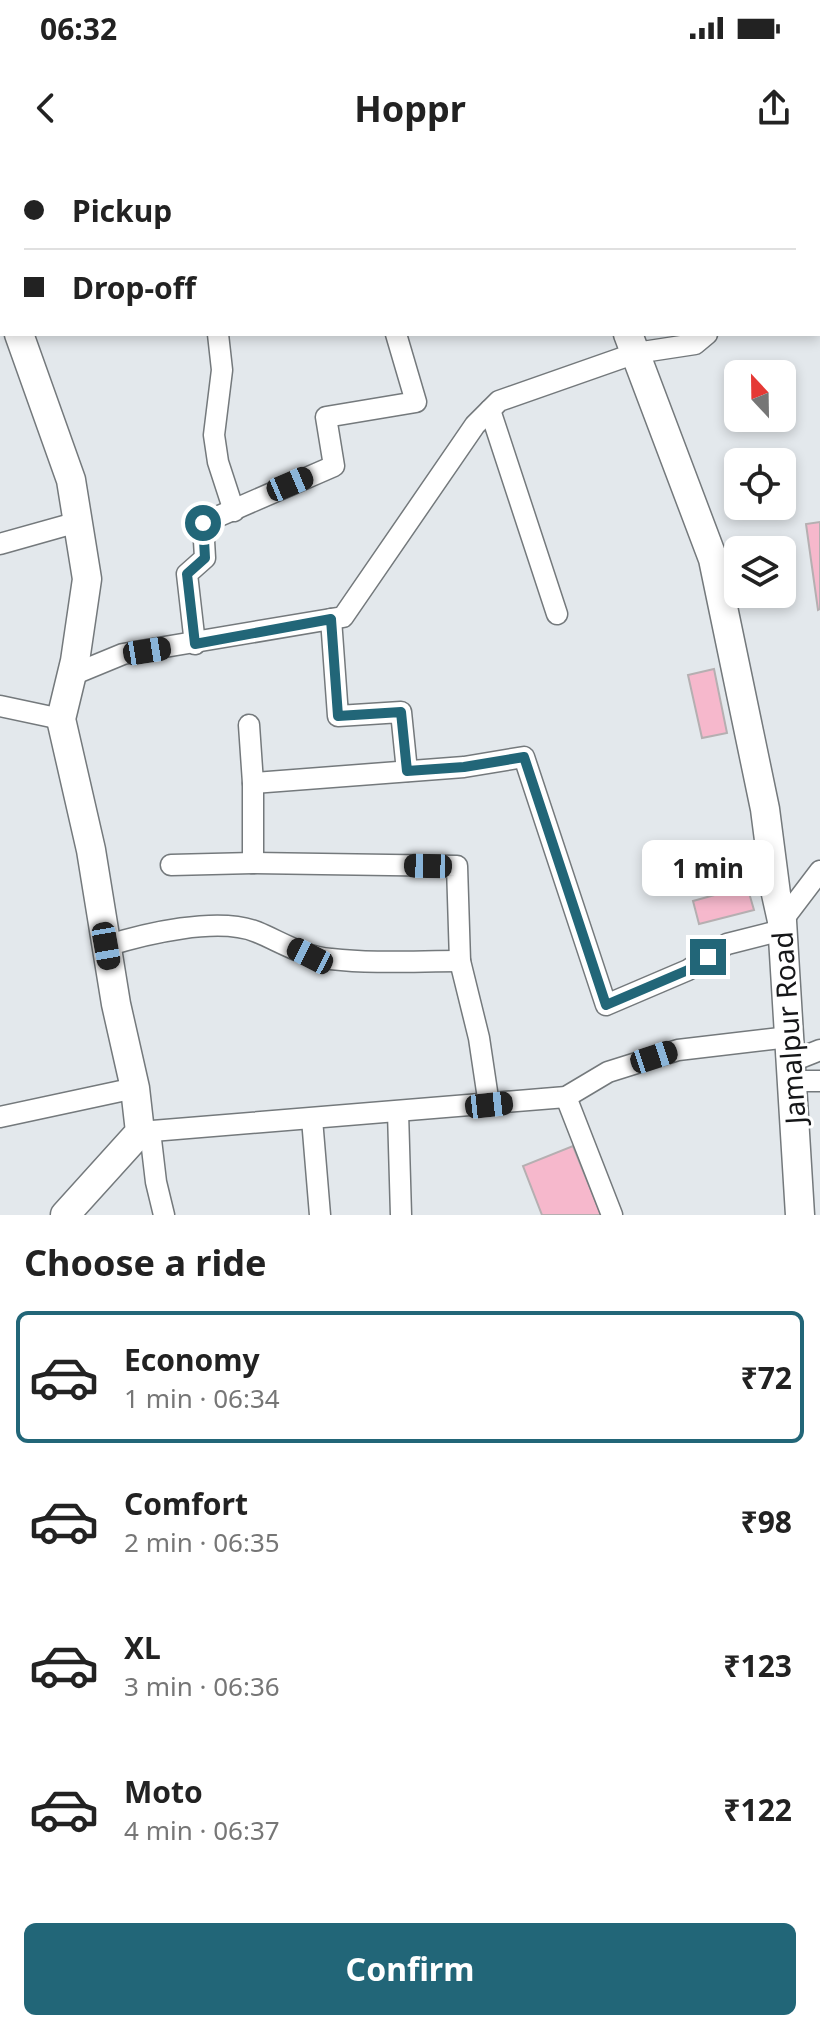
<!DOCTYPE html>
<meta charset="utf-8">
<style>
body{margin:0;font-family:"Noto Sans",sans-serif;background:#f2f2f2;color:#222;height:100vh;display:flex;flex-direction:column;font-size:30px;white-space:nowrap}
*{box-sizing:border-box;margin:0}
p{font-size:26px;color:#767676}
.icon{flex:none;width:44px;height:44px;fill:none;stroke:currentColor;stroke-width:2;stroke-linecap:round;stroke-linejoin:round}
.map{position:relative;height:1055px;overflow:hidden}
.details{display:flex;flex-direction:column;background:#fff;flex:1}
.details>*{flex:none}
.top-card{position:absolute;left:0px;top:0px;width:820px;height:176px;box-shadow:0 4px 12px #0003;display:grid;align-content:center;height:176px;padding:0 24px;background:#fff}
.needle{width:52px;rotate:338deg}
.fabs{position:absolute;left:724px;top:200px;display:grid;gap:16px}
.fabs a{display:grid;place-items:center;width:72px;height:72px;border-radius:12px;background:#fff;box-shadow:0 4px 12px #0003;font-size:40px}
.end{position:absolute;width:36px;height:36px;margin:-18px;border:10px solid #226678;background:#fff;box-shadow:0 0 0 4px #fff}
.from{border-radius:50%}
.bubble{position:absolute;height:56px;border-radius:12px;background:#fff;box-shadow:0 4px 12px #0003;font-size:26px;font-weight:700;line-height:56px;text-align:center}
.car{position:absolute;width:24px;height:48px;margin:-24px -12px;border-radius:10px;box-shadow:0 0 6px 2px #0007;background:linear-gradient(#222 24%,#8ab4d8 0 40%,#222 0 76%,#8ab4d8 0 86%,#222 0)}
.top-card b{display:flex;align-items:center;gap:28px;height:76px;font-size:30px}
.top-card b+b{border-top:2px solid #e0e0e0}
.top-card i{width:20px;height:20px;background:#222}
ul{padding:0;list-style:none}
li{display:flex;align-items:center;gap:24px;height:132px;margin:0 16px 12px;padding:0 8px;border:4px solid transparent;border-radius:12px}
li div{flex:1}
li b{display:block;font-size:30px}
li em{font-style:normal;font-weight:700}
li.current{border-color:#226678}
li>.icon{width:72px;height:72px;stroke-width:1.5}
h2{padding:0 24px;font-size:36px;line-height:96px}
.cta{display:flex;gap:16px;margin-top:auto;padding:16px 24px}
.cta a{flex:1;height:92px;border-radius:12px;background:#226678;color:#fff;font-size:32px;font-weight:700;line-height:92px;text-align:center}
.status{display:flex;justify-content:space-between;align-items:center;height:56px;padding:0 40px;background:#fff;direction:ltr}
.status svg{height:22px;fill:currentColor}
header{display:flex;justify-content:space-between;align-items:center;height:104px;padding:0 24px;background:#fff;font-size:36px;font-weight:700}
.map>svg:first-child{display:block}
.building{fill:#f6b8cc;stroke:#b5afb1;stroke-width:2}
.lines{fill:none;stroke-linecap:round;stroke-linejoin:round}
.street-casing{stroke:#74797c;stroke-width:23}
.secondary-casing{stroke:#74797c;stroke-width:31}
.street{stroke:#fff;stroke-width:20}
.secondary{stroke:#fff;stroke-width:28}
.route{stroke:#226678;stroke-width:10}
.labels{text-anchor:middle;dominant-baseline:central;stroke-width:6;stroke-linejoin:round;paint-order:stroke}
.street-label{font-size:28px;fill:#151618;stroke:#fff}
</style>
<div class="status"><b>06:32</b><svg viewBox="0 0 49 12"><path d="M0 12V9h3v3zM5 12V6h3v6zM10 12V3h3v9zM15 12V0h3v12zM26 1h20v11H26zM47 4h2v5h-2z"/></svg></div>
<header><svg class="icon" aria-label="back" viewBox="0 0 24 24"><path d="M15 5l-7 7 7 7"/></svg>Hoppr<svg class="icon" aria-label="share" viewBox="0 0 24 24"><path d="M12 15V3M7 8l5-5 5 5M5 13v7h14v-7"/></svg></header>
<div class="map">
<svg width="820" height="1055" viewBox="0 0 820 1055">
<rect width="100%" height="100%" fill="#e3e8ec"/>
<g class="building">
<polygon points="820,362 820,449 818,450 806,364"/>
<polygon points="714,509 727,573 702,578 688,515"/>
<polygon points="747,726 754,750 699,764 693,741"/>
<polygon points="573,986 601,1055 542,1055 523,1006"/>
</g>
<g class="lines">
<g class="street-casing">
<g id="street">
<polyline points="209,0 210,2"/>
<polyline points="636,2 637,0"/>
<polyline points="818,53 820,53"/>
<polyline points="818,130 820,130"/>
<polyline points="0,148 2,148"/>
<polyline points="218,174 222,210 214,275 218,302 234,351"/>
<polyline points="490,250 557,454"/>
<polyline points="0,384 78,362"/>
<polyline points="331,459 338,556 401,552 407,611"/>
<polyline points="195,484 187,414 205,398 203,363 334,306 326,257 416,242 396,174"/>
<polyline points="72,515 123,494 343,457 475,265 499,241 636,193 695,184 707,174"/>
<polyline points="0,546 61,559"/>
<polyline points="249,565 253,623 253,703"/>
<polyline points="253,623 464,607 524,597 606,845 688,810 727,784 782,770"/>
<polyline points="171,705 253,703 457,706 460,801 479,878 489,945"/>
<polyline points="782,761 820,711"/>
<path d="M106,786C144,774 218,756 257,772C281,782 304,797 331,799C373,804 417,801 460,801"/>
<polyline points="790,902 820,890"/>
<polyline points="792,921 820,921"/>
<polyline points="566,937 612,1055"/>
<polyline points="398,952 401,1055"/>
<polyline points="0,957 135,928"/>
<polyline points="312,959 320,1055"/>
<polyline points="150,971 156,1022 164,1055"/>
<polyline points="140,972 566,937 608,912 678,890 789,877"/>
</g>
</g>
<g class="secondary-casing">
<g id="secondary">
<polyline points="561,0 562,2"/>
<polyline points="0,112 2,120"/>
<polyline points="19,174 71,320 87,419 75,501 61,559 91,690 116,844 135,928 140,972 65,1055"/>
<polyline points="628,174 713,399 765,649 776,734 782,761 800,1055"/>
</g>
</g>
<use href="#street" class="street"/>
<use href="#secondary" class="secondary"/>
</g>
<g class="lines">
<polyline class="route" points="203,363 205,398 187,414 195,484 331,459 338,556 401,552 407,611 464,607 524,597 606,845 688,810 708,797"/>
</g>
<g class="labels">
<g class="street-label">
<text transform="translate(788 868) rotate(-94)">Jamalpur Road</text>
</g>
</g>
</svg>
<div class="fabs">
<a><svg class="needle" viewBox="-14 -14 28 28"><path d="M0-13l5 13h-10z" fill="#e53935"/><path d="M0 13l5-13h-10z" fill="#767676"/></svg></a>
<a><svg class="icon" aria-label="locate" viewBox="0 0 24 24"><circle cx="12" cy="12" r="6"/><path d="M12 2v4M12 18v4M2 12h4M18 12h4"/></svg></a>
<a><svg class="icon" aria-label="layers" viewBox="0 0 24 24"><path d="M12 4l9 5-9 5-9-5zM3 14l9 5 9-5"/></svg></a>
</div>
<i class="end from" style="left:203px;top:363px"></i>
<i class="end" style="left:708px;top:797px"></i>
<div class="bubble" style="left:642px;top:680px;width:132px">1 min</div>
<i class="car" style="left:290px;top:324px;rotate:67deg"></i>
<i class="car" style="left:147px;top:491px;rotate:81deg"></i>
<i class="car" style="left:428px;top:706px;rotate:271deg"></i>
<i class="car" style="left:106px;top:786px;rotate:170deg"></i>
<i class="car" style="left:310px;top:796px;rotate:297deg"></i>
<i class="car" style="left:654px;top:897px;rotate:72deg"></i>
<i class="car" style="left:489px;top:945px;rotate:84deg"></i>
<div class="top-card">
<b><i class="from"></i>Pickup</b>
<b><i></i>Drop-off</b>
</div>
</div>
<section class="details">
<h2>Choose a ride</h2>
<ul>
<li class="current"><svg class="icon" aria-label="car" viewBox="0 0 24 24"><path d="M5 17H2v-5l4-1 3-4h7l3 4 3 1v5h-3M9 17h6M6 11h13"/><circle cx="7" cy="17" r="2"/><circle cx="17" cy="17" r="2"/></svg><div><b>Economy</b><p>1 min · 06:34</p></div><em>₹72</em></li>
<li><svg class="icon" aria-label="car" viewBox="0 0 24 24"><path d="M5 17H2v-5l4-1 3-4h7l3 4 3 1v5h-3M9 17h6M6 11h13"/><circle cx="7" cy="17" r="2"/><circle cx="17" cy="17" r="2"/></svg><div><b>Comfort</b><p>2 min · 06:35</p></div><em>₹98</em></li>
<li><svg class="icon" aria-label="car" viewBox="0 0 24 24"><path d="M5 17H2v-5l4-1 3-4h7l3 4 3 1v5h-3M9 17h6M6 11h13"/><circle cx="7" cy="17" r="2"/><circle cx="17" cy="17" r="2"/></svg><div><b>XL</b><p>3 min · 06:36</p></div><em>₹123</em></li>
<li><svg class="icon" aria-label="car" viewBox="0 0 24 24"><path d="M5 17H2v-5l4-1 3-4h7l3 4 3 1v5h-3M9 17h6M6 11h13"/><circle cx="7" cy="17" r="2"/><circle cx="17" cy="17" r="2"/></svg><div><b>Moto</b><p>4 min · 06:37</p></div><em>₹122</em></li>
</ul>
<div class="cta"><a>Confirm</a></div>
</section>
